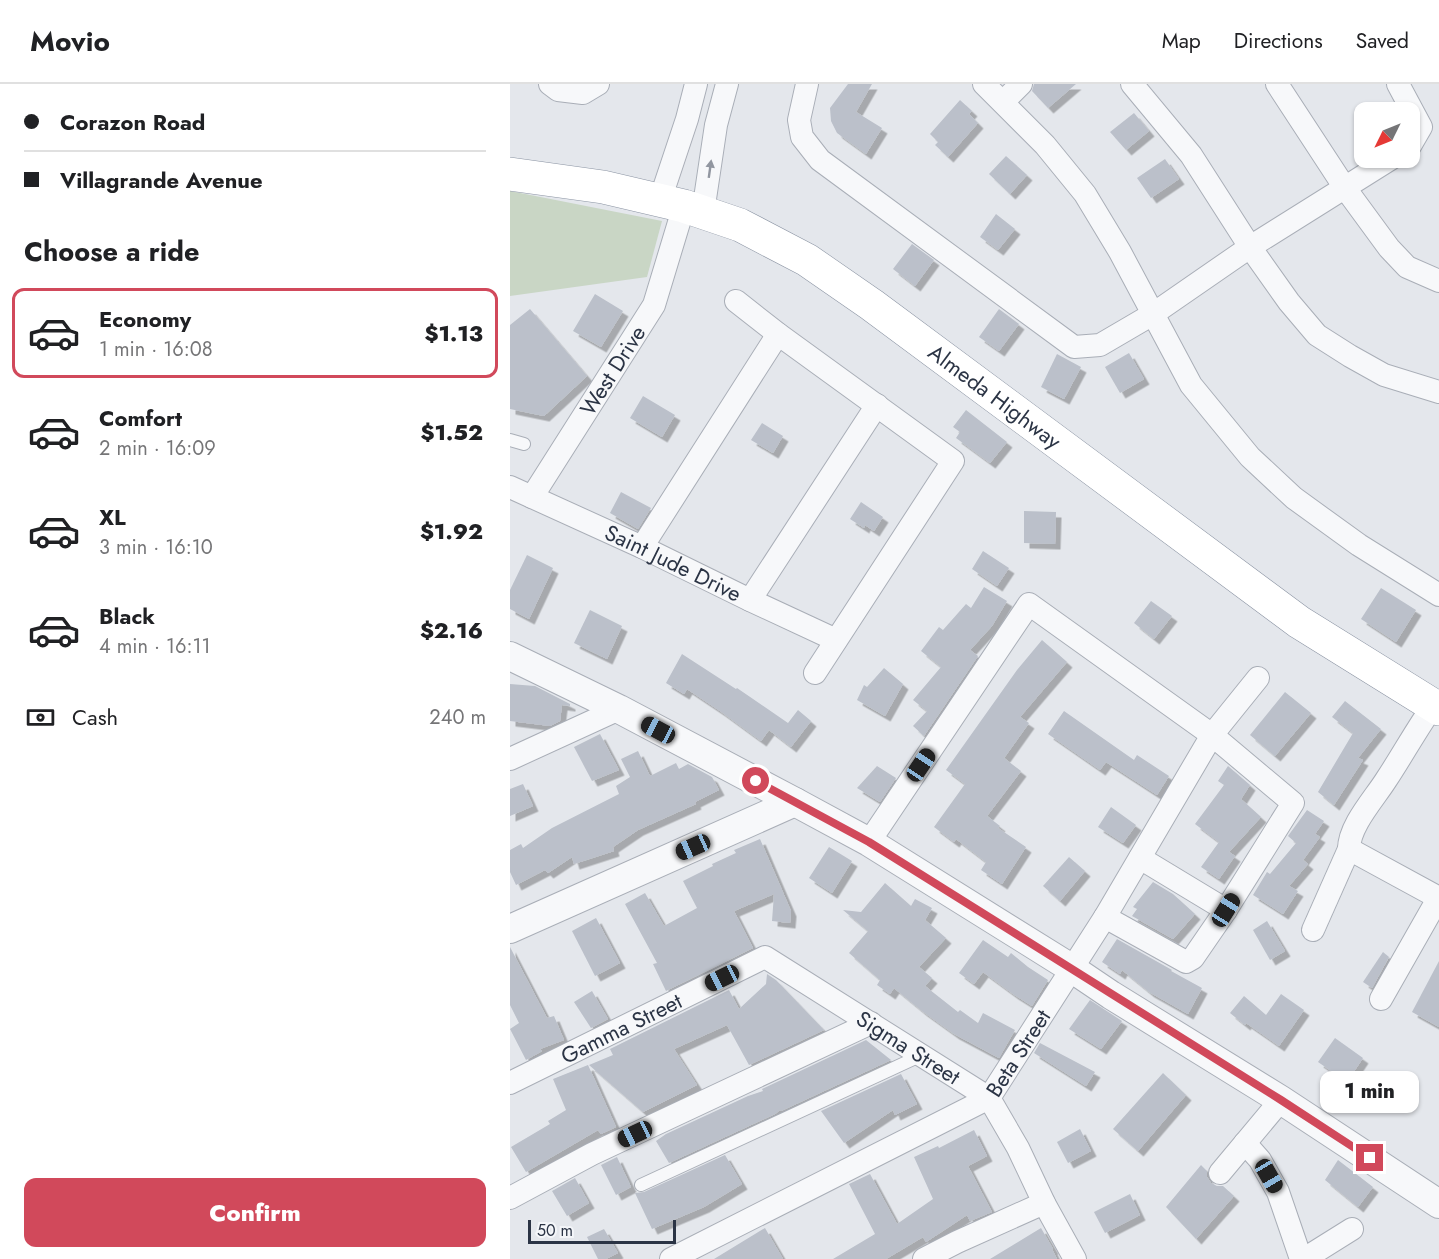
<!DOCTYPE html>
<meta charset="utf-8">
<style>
body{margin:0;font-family:Jost,sans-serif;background:#f6f6f6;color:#202124;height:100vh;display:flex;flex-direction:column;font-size:22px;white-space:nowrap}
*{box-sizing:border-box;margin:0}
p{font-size:20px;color:#757577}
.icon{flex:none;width:33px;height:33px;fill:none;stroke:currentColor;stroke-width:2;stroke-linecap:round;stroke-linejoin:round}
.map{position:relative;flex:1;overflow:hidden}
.details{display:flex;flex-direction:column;background:#fff;width:510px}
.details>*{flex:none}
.banner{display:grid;align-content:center;height:132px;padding:0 24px;background:#fff}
.needle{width:39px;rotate:227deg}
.buttons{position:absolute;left:844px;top:18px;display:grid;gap:12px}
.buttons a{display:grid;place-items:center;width:66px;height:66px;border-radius:12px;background:#fff;box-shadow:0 2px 4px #0004;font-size:30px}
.scale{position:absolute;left:18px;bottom:15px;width:148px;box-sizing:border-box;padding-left:6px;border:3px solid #2b3445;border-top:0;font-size:16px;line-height:21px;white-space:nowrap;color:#2b3445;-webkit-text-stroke:4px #f4f6f9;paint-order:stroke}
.end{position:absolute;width:27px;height:27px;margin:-14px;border:8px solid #d1495b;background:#fff;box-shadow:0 0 0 3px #fff}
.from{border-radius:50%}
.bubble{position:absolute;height:42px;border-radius:12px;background:#fff;box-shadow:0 2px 4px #0004;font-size:20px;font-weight:800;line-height:42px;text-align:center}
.car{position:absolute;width:18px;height:36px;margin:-18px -9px;border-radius:8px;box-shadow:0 0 4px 2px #0007;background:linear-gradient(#222 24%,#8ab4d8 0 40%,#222 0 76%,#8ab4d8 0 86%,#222 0)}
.banner b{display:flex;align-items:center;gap:21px;height:57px;font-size:22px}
.banner b+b{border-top:2px solid #e0e0e0}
.banner i{width:15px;height:15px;background:#202124}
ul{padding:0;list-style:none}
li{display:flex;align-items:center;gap:18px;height:90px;margin:0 12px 9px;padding:0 12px;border:3px solid transparent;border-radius:12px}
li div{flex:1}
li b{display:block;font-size:22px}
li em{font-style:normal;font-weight:800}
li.selected{border-color:#d1495b}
li>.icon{width:54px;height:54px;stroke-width:1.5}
h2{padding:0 24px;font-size:27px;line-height:72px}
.pay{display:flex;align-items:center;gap:15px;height:66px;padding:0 24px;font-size:22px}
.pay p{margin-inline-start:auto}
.primary-button{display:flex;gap:12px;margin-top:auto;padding:12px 24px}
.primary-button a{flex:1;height:69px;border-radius:12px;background:#d1495b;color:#fff;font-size:24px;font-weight:800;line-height:69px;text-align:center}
header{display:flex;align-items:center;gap:36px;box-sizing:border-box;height:84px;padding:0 30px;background:#fff;border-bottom:2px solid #e0e0e0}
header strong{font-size:28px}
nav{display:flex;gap:33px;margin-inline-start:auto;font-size:21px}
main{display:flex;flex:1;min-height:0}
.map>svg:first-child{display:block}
.green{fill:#c9d6c5}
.building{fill:#bbc0ca;filter:url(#shadow)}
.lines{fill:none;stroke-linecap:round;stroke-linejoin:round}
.service-casing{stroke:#a9aeb7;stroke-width:14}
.minor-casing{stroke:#a9aeb7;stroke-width:24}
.tertiary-casing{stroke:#a9aeb7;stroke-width:30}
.trunk-casing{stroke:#8b94a3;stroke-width:34}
.service{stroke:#f7f8fa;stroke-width:12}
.minor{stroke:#f7f8fa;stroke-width:22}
.tertiary{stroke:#f7f8fa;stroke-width:28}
.trunk{stroke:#fff;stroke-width:33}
.oneway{fill:#9196a0}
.route{stroke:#d1495b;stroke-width:8}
.labels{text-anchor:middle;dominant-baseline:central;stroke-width:5;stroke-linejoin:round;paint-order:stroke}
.street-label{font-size:22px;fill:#2b3445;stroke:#f4f6f9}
</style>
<header>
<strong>Movio</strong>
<nav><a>Map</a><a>Directions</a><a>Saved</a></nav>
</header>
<main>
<section class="details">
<div class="banner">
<b><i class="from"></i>Corazon Road</b>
<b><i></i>Villagrande Avenue</b>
</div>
<h2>Choose a ride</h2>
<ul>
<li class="selected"><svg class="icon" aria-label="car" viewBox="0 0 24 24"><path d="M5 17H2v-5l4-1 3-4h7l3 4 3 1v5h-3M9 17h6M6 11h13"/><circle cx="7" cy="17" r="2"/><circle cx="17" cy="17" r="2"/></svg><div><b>Economy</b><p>1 min · 16:08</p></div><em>$1.13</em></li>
<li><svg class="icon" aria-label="car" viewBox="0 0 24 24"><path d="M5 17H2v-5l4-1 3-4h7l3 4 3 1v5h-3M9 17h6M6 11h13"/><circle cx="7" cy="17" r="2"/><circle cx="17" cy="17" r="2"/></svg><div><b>Comfort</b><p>2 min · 16:09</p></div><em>$1.52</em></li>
<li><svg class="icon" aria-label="car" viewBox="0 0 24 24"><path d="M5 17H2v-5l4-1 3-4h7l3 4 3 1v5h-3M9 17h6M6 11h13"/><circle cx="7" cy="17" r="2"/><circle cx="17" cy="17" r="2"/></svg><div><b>XL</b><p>3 min · 16:10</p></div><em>$1.92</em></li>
<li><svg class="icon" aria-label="car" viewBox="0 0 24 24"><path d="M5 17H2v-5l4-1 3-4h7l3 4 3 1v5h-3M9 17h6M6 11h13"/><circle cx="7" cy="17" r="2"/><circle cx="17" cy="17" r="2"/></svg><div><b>Black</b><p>4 min · 16:11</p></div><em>$2.16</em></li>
</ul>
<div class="pay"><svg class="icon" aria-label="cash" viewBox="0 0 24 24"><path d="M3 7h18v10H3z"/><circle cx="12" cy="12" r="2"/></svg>Cash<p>240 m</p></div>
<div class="primary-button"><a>Confirm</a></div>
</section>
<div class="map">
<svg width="929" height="1175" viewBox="0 0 929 1175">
<defs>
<filter id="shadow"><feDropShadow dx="5.5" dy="5.5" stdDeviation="0" flood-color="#0004"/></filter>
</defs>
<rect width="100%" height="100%" fill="#e4e7ec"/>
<polygon class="green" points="0,107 152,137 137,193 0,212"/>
<g class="building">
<polygon points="338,0 362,0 346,28 372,44 356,70 327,49 321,37 320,24"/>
<polygon points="524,0 566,0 538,24 522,7"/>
<polygon points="450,16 462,27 459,30 468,39 438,73 425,61 428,58 420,50"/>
<polygon points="624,29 639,47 616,66 600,48"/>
<polygon points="496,72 517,91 500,110 479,90"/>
<polygon points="655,75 669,95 641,114 627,94"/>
<polygon points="486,130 505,145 488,166 470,153"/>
<polygon points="402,160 424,176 405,202 383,185"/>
<polygon points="85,210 113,227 91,263 63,247"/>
<polygon points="20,225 77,292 34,332 0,325 0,241"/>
<polygon points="489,225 509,240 489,267 469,253"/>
<polygon points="619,269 634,295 610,309 595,283"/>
<polygon points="547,270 571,283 554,315 531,303"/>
<polygon points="133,312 165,331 152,353 120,334"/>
<polygon points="456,326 497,358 480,379 446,354 450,348 443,343"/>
<polygon points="252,339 273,352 263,369 241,356"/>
<polygon points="111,408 141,424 128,445 100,429"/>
<polygon points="351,418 373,433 364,447 355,441 354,444 340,435"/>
<polygon points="514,427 546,428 545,460 514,459"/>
<polygon points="473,467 499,484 487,502 462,485"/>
<polygon points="17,471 43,484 19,535 0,525 0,506"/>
<polygon points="474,503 497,517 482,542 460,566 468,572 414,652 403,642 417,627 403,616 431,583 411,567 429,543 433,546 456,520 461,524"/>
<polygon points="871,504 906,526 886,558 851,535"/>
<polygon points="641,517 662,532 644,555 624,539"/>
<polygon points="80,526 112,542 97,575 64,559"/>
<polygon points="532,556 557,578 510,633 519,639 494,674 511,687 477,732 490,742 488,744 516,763 492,800 471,786 476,778 446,755 444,758 424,743 455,700 436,686 507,586"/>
<polygon points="172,570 226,605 227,604 278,639 288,626 301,637 281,663 259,646 251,657 210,627 177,605 174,610 156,599"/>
<polygon points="374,584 393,600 375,632 347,616 354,601 357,603"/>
<polygon points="0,600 25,602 60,620 60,622 52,621 50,637 40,642 0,637"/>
<polygon points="775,608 801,629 765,672 740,651"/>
<polygon points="835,617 871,645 848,674 853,676 824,721 808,708 843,649 822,633"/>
<polygon points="554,627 624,676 627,671 659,692 647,711 596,678 590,686 538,650"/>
<polygon points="90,650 109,686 82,697 64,663"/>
<polygon points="128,667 140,692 166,679 169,685 178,680 202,693 209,706 185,718 186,720 128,746 103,763 104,767 64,780 62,773 38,789 35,786 6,801 0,788 0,766 11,760 13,764 42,744 109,710 106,702 120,693 111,675"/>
<polygon points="367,682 386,694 370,718 347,704"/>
<polygon points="718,682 740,701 731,715 751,733 719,768 725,772 709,795 691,783 709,758 685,740 714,701 708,697"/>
<polygon points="13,700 23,722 0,732 0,705"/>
<polygon points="601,723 626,741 613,759 588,743"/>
<polygon points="797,726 814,737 805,750 810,753 793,776 798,780 779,802 788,807 773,830 743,811 757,788 760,790 786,759 778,752"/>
<polygon points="250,755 281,827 280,839 262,837 264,810 224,827 243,864 156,907 143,880 147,879 115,820 135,809 154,842 187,824 173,797 203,782 202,780 226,769 224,766"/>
<polygon points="319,763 342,777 322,809 299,794"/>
<polygon points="559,773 575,787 550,817 533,802"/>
<polygon points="643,798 663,810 685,830 663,855 622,832 627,825 623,823"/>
<polygon points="375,799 401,822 405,815 422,824 415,836 436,854 409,883 422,894 415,902 448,928 450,926 468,939 473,929 505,946 489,974 444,950 412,927 384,904 380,910 367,901 370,896 339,869 358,847 333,826 351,828"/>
<polygon points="86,834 110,879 85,892 62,847"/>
<polygon points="757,837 775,867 760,876 743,846"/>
<polygon points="607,855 662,886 661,887 692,904 678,930 639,908 612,886 610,890 592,878"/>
<polygon points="473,856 498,873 501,869 518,883 538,896 522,922 503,910 473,888 464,900 449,889"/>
<polygon points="0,863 37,934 44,932 54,956 30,965 32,967 16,976 0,945 9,939 0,921"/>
<polygon points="873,868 879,873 862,904 853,898"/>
<polygon points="929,877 929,943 902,928"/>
<polygon points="257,890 266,896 314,946 239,981 217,941 164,965 187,1001 133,1028 79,981 103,971 100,965 219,906 229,925 256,900"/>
<polygon points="82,907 98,935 81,944 64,918"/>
<polygon points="771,910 794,926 769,962 736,939 735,941 720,929 734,912 756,931"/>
<polygon points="580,916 612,937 591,965 559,945"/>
<polygon points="825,954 853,974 837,998 808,978"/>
<polygon points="356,956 381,976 271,1027 270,1026 265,1030 159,1079 146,1057 156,1050 238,1012 253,1007 252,1005"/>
<polygon points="530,959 585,988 576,1002 524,969"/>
<polygon points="78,981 106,1043 91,1050 88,1046 16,1088 1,1063 40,1040 38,1037 56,1026 43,995"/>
<polygon points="653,989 676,1011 628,1067 603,1045"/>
<polygon points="391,990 407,1020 385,1031 383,1026 334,1059 311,1027"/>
<polygon points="570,1045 581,1067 558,1079 547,1058"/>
<polygon points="464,1046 477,1072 458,1082 482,1128 460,1137 457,1131 416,1158 413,1153 376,1175 323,1175 365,1150 339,1100 360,1090 387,1140 423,1115 404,1073 428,1062 429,1064"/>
<polygon points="215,1071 232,1100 194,1123 142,1145 125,1109 134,1108"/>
<polygon points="107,1073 121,1103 106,1111 91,1081"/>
<polygon points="828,1076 863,1103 848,1123 815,1096"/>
<polygon points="691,1081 697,1087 697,1093 701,1099 707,1102 713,1102 724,1112 686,1155 656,1123"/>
<polygon points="65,1094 79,1119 57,1132 42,1107"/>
<polygon points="620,1110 630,1131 595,1149 584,1128"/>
<polygon points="255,1144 273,1175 204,1175"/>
<polygon points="531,1144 543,1165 542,1165 547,1175 480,1175"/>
<polygon points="94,1145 108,1169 96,1175 88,1175 77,1153"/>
</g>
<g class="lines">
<g class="service-casing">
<g id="service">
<polyline points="0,356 14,360"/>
<polyline points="131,1101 412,971"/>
</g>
</g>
<g class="minor-casing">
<g id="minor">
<polyline points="40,0 48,6 73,9 88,0"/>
<polyline points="297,0 289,36 292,53 310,76 564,263 590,261 643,230 740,163 882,74"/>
<polyline points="474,0 535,61 575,110 610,168 681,301 740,373 784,414 849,461 929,511"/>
<polyline points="622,0 681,71 740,163 779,218 807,251 840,272 874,291 929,308"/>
<polyline points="767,0 835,104 879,164 897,183 929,197"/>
<polyline points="888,0 911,43 900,62"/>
<polyline points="493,18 511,0"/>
<polyline points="150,116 177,35 186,0"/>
<polyline points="193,128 206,41 217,0"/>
<polyline points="226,217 268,250 443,377 305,589"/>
<path id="s1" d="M0,403L132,463L240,516L326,556"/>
<path id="s2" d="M22,413L144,221L174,122"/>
<polyline points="132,463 268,250"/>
<polyline points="240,516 367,321"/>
<path d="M923,622C906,646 892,672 876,696C864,715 839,742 839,765L929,814"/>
<polyline points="0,675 109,625"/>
<polyline points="359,758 519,520 702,651 783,719 716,826 683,874 676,878 595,833"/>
<polyline points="630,774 716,826"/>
<polyline points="803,846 839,765"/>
<polyline points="871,915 929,813"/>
<path id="s3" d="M0,999L255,873L479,1014L508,1064L534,1119L565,1175"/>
<polyline points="735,1059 750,1076 768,1108 791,1175"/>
<polyline points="710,1089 771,1016"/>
<polyline points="0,1114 82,1070 361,939"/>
<path id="s4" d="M161,1175L479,1014L595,833L702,651L748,594"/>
<polyline points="414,1175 447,1158 534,1119"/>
<polyline points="794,1175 842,1145"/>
</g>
</g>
<g class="tertiary-casing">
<g id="tertiary">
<polyline points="0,572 109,625 285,718 359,758 561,884 601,911 771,1016 929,1120"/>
<polyline points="0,845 285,718"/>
</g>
</g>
<g class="trunk-casing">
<g id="trunk">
<path id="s5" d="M0,90L93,103L174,122L230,141L297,176L362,221L789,538L929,625"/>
</g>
</g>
<use href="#service" class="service"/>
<use href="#minor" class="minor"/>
<use href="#tertiary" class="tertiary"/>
<use href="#trunk" class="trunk"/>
</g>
<defs><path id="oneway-solid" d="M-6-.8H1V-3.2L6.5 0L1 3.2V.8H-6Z" transform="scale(1.5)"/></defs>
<use class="oneway" href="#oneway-solid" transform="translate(200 85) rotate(-82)"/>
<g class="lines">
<polyline class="route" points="246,697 359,758 771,1016 860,1074"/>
</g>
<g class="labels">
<g class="street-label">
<text stroke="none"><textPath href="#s2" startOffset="150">West Drive</textPath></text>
<text stroke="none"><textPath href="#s5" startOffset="544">Almeda Highway</textPath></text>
<text stroke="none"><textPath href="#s1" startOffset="180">Saint Jude Drive</textPath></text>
<text stroke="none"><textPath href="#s3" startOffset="124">Gamma Street</textPath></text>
<text stroke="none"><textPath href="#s3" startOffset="454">Sigma Street</textPath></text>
<text stroke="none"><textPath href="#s4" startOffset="410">Beta Street</textPath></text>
</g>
</g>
</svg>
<div class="buttons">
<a><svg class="needle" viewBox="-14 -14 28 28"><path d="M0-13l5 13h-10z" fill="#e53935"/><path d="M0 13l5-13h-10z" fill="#757577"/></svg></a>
</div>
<div class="scale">50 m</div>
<i class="end from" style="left:246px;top:697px"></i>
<i class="end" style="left:860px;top:1074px"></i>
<div class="bubble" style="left:810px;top:987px;width:99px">1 min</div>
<i class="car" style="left:148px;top:646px;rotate:298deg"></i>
<i class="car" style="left:411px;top:681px;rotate:34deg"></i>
<i class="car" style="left:183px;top:763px;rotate:246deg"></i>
<i class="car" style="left:716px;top:826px;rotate:32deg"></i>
<i class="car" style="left:212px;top:894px;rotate:244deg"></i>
<i class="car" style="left:125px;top:1050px;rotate:245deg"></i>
<i class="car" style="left:759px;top:1092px;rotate:150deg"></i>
</div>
</main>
